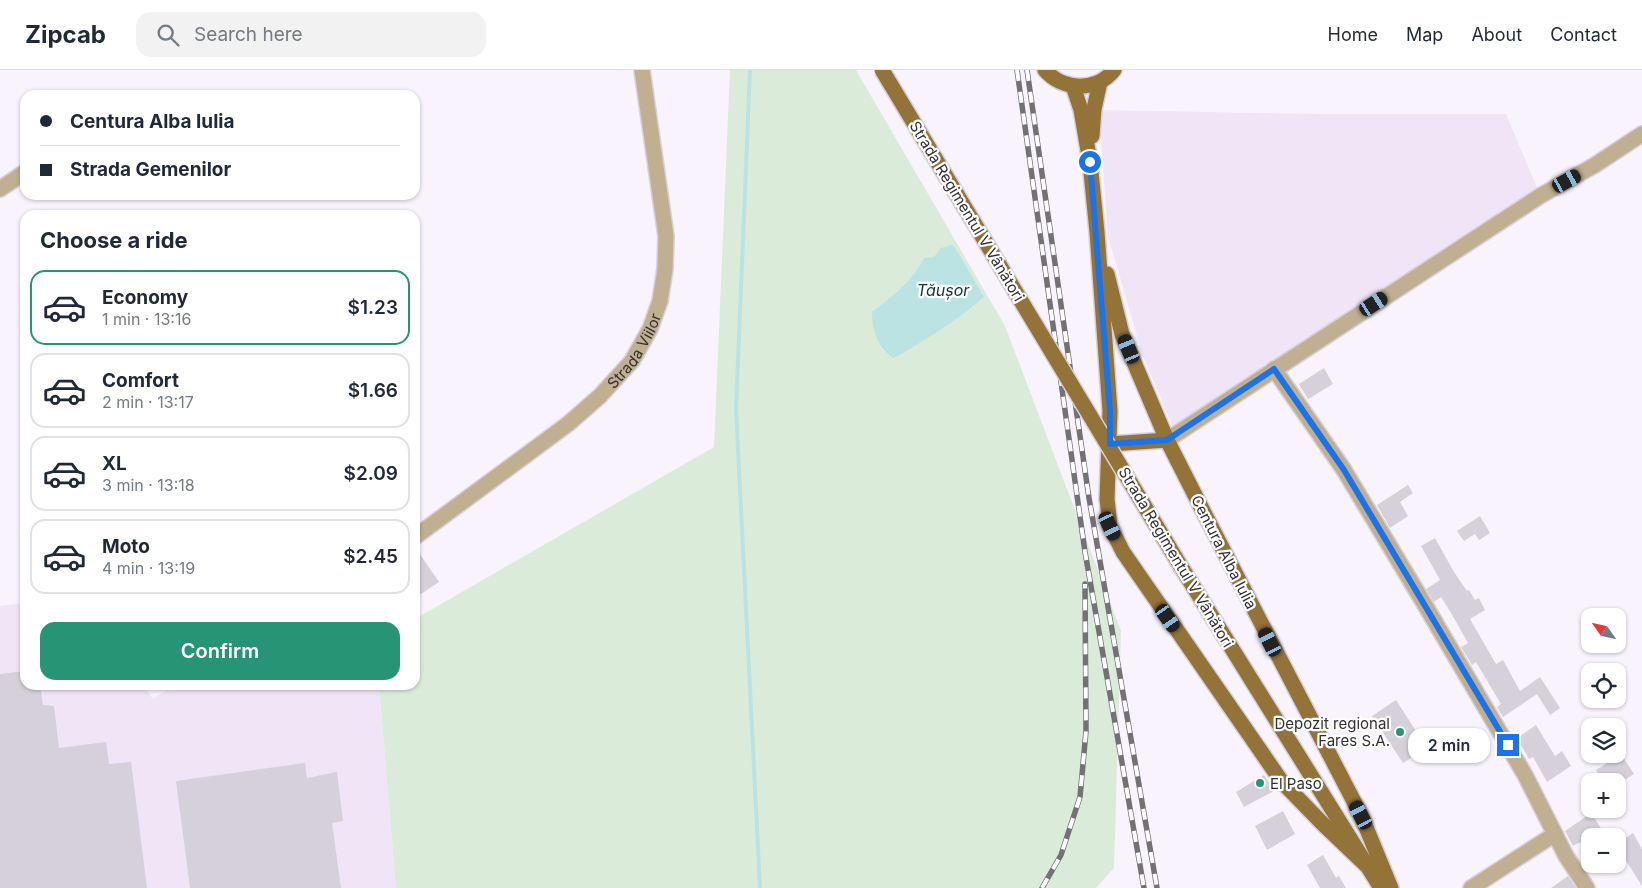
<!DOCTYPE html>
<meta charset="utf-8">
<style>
body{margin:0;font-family:Inter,sans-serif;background:#f2f2f3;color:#1f2937;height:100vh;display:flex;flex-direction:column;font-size:19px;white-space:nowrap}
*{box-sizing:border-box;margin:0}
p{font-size:16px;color:#747a83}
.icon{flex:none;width:28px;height:28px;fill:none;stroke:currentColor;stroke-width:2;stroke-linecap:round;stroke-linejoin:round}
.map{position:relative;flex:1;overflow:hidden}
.details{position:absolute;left:20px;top:140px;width:400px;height:480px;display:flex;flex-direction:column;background:#fff;border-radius:15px;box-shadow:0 1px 4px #0004}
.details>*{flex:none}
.hud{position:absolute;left:20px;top:20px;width:400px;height:110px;border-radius:15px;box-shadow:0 1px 4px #0004;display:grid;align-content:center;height:110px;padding:0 20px;background:#fff}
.needle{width:32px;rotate:304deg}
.buttons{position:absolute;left:1581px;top:538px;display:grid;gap:10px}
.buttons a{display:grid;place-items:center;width:45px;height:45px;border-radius:10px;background:#fff;box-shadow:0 1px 4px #0004;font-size:25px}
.end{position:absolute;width:22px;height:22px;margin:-11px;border:6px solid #1a73e8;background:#fff;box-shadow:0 0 0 2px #fff}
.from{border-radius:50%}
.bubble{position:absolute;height:35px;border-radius:15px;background:#fff;box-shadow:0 1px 4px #0004;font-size:16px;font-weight:600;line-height:35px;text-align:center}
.car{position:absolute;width:15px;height:30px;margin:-15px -8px;border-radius:6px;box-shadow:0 0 4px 1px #0007;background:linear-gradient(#222 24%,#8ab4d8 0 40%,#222 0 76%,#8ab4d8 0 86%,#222 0)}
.hud b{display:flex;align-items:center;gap:18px;height:48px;font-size:19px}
.hud b+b{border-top:1px solid #e0e1e3}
.hud i{width:12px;height:12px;background:#1f2937}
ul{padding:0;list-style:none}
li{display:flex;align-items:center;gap:15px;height:75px;margin:0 10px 8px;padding:0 10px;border:2px solid #e0e1e3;border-radius:15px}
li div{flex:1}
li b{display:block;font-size:19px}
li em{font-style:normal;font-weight:600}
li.selected{border-color:#279475}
li>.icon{width:45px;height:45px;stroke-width:1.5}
h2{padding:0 20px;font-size:22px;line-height:60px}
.action{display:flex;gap:10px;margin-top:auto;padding:10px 20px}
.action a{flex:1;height:58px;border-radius:15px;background:#279475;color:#fff;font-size:20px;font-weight:600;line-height:58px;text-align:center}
header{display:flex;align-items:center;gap:30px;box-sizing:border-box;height:70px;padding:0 25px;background:#fff;border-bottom:1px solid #e0e1e3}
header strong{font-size:24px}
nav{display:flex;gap:28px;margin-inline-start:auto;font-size:18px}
.search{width:350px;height:45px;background:#f2f2f3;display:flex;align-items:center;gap:12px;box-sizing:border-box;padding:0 18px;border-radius:15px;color:#747a83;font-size:19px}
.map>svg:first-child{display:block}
.built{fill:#efe5f6}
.green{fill:#dbebda}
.water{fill:#bbe3e4}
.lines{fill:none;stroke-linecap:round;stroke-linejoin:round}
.stream{stroke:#bbe3e4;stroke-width:4}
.building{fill:#d5d0d9}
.minor-casing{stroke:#d5d0d9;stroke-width:18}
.major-casing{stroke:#d5d0d9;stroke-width:18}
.minor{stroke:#c1af91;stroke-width:15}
.major{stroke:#947339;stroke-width:15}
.rail-casing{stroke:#737076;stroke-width:5.5}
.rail{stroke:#fff;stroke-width:4;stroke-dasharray:11;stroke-linecap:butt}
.major-bridge-casing{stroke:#d5d0d9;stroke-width:18;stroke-linecap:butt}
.major-bridge{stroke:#947339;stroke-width:15}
.route{stroke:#1a73e8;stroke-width:6}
.poi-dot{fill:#279475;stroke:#fff;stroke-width:2}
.labels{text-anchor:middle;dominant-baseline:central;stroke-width:4.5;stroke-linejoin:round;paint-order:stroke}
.street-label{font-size:15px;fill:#323034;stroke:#fff}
.poi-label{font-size:15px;fill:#323034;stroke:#fff;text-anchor:end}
.water-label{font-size:16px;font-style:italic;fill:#0f3638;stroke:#fff}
</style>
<header>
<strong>Zipcab</strong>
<div class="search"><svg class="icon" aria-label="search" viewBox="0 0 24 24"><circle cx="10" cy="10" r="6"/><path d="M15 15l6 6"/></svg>Search here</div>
<nav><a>Home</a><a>Map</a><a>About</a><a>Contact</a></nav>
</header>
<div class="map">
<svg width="1642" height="818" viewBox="0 0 1642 818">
<rect width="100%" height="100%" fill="#f9f3fd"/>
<g class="built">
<polygon points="1099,40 1317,44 1506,44 1538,120 1173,358 1142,283 1108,166"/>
<polygon points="25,533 25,615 143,615 153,629 174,615 379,615 396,818 0,818 0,536"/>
</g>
<polygon class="green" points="730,0 856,0 1005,256 1121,561 1114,798 1096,818 396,818 379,615 415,615 415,549 714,377"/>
<path class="water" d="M952,175L956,179L984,227C956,251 926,270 894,288C878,279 872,260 872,242C893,226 912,212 924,188L934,187L941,178Z"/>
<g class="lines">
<polyline class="stream" points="750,0 736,339 760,818"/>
</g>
<g class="building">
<polygon points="1324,298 1333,314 1308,329 1299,314"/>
<polygon points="1408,415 1413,423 1400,432 1408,446 1390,458 1377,435"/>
<polygon points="1480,446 1490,463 1479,470 1475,464 1464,471 1457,461"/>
<polygon points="1435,468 1454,502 1467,521 1469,520 1475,530 1479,528 1485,540 1470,549 1496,594 1503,590 1520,621 1540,607 1560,638 1550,645 1537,624 1503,647 1497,637 1501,634 1476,592 1472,595 1461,577 1468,573 1451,543 1441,527 1434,532 1426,519 1440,510 1421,476"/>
<polygon points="415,477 439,512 415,528"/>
<polygon points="25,601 25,615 40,615 43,635 54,636 59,678 106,672 109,694 131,692 147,818 0,818 0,604"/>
<polygon points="1396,630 1427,678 1403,693 1372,646"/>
<polygon points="1536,655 1555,686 1562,681 1571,696 1547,712 1533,687 1529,689 1517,668"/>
<polygon points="1621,684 1634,704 1623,711 1603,711 1596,700"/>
<polygon points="305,693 307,708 337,702 343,751 332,753 341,818 190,818 176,711"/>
<polygon points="1264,705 1274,721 1244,737 1236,722"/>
<polygon points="1283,741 1295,764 1267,780 1255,756"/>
<polygon points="1591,743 1606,766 1590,766 1590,788 1580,772 1573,776 1565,761"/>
<polygon points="1633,763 1642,779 1642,816 1625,789 1618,793 1618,773"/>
<polygon points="1323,785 1336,808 1339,806 1346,818 1320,818 1307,795"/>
<polygon points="1568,806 1576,818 1551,818"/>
</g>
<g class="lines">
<g class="minor-casing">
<g id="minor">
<polyline points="0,119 25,102"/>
<polyline points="1274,299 1344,400 1422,530 1525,705 1566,786 1587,818"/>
<polyline points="1167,370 1540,126 1595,95 1642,64"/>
<path id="s1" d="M415,467L568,354L600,326L632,291L650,259L660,231L665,199L666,166L642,0"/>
<polyline points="1471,818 1555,764"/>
</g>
</g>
<g class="major-casing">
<g id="major">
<path d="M1045,0C1063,21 1097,22 1114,0"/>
<polyline points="1073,16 1081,40 1090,92 1097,162 1110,341 1107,429 1110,456 1123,482 1282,712 1323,754 1366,795"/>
<polyline points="1092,66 1094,39 1100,12"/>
<polyline points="1107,204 1122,264 1167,370 1202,439 1361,745 1391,818"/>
<polyline points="1110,374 1167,370"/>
<polyline points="1183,500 1381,818"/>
</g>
</g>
<use href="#minor" class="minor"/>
<use href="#major" class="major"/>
<g class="rail-casing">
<g id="rail">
<polyline points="1017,0 1085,482 1144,818"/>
<polyline points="1027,0 1089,428 1157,818"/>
<polyline points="1042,818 1061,785 1080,727 1086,661 1085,514"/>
</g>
</g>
<use href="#rail" class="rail"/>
<g class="major-bridge-casing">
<polyline id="major-bridge" points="882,0 1183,500"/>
</g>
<use href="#major-bridge" class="major-bridge"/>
</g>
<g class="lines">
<polyline class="route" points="1090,92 1110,341 1110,374 1167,370 1274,299 1344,400 1508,675"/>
</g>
<g class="poi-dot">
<circle cx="1400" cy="662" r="5"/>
<circle cx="1260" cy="713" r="5"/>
</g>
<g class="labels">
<g class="street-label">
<text transform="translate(967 141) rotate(59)">Strada Regimentul V Vânători</text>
<text stroke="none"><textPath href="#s1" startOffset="290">Strada Viilor</textPath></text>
<text transform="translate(1224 482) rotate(63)">Centura Alba Iulia</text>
<text transform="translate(1176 487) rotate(59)">Strada Regimentul V Vânători</text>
</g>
<g class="poi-label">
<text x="1390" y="653">Depozit regional<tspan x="1390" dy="17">Fares S.A.</tspan></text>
<text x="1270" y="713" text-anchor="start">El Paso</text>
</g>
<g class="water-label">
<text x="943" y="220">Tăușor</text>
</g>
</g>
</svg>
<div class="buttons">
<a><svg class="needle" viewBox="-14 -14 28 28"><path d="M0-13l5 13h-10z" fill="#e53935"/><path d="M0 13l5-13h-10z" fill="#747a83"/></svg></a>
<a><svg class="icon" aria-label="locate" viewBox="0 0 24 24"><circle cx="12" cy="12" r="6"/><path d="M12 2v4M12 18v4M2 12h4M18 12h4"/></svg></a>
<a><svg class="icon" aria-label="layers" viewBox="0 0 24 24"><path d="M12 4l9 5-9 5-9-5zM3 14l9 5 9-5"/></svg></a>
<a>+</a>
<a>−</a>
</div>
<i class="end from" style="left:1090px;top:92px"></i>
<i class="end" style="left:1508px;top:675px"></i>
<div class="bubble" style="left:1408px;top:658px;width:82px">2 min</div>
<i class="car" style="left:1567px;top:111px;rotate:61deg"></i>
<i class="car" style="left:1374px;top:234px;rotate:57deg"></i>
<i class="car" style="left:1129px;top:279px;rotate:337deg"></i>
<i class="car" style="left:1110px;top:456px;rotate:155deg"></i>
<i class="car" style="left:1168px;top:548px;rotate:145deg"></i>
<i class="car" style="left:1270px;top:572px;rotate:333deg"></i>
<i class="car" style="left:1361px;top:745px;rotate:332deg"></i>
<div class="hud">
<b><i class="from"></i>Centura Alba Iulia</b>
<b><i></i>Strada Gemenilor</b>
</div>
<section class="details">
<h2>Choose a ride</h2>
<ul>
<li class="selected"><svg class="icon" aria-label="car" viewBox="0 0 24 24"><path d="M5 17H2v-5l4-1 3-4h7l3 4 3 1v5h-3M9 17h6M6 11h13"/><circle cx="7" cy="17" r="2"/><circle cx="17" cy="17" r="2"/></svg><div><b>Economy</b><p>1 min · 13:16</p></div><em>$1.23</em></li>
<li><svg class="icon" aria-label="car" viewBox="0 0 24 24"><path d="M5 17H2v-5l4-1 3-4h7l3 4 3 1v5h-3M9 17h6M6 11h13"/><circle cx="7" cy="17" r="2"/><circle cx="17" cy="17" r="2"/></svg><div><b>Comfort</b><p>2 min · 13:17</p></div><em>$1.66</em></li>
<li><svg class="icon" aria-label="car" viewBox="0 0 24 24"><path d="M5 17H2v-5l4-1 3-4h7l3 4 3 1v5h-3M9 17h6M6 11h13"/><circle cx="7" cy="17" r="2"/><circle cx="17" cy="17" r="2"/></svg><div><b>XL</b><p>3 min · 13:18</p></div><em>$2.09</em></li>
<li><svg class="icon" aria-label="car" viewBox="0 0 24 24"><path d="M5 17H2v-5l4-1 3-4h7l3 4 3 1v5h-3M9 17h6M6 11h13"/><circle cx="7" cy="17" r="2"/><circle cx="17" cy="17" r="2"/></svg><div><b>Moto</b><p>4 min · 13:19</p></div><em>$2.45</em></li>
</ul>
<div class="action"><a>Confirm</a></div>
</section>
</div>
